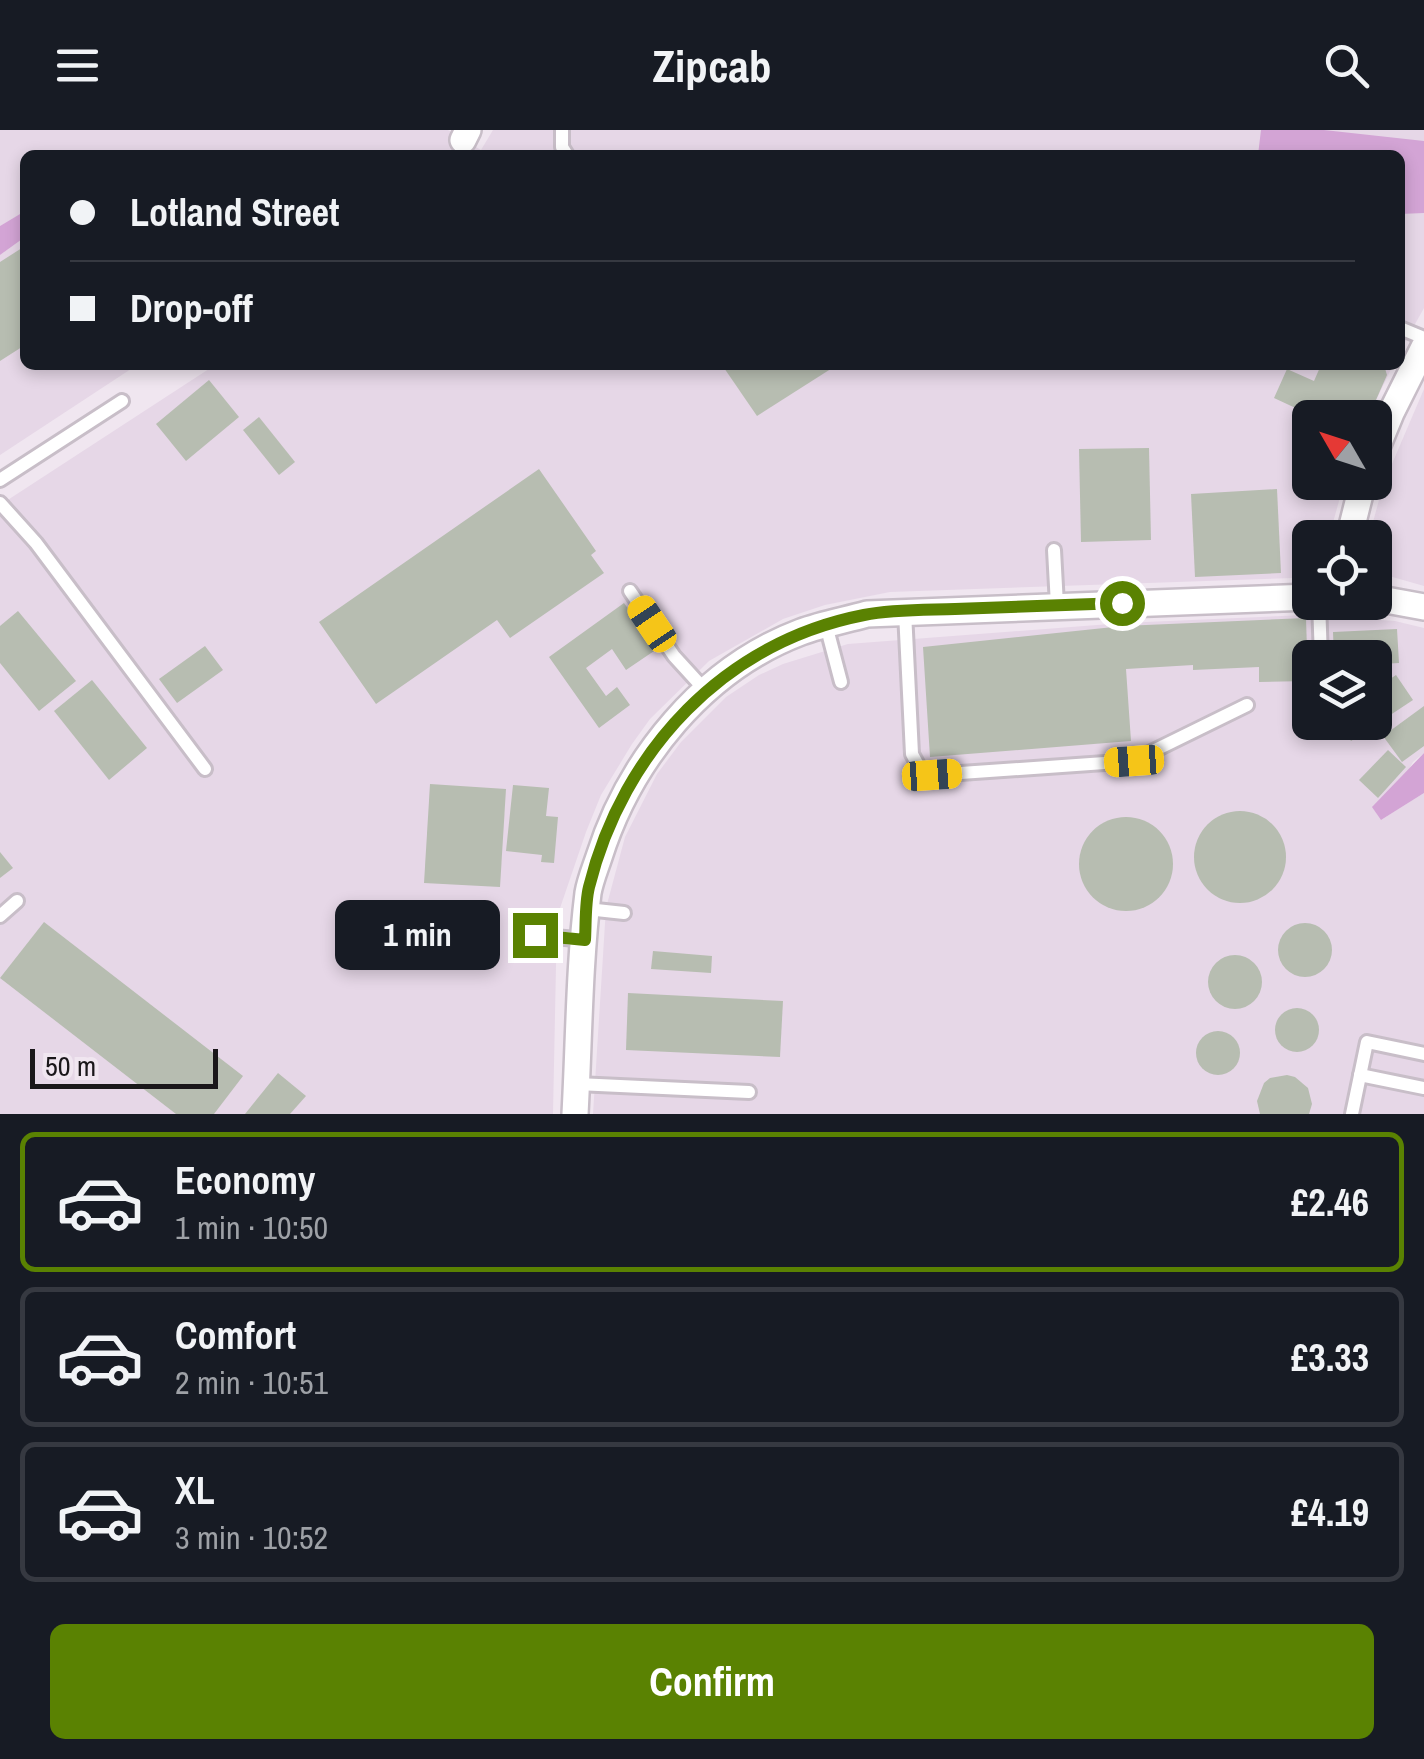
<!DOCTYPE html>
<meta charset="utf-8">
<style>
body{margin:0;font-family:"Archivo Narrow",sans-serif;background:#242831;color:#f1f3f6;height:100vh;display:flex;flex-direction:column;font-size:38px;white-space:nowrap}
*{box-sizing:border-box;margin:0}
p{font-size:32px;color:#9ea1a6}
.icon{flex:none;width:55px;height:55px;fill:none;stroke:currentColor;stroke-width:2;stroke-linecap:round;stroke-linejoin:round}
.map{position:relative;height:984px;overflow:hidden}
.panel{display:flex;flex-direction:column;background:#171b24;flex:1}
.panel>*{flex:none}
.hud{position:absolute;left:20px;top:20px;width:1385px;height:220px;border-radius:15px;box-shadow:0 5px 15px #0003;display:grid;align-content:center;height:220px;padding:0 50px;background:#171b24}
.needle{width:65px;rotate:309deg}
.tools{position:absolute;left:1292px;top:270px;display:grid;gap:20px}
.tools a{display:grid;place-items:center;width:100px;height:100px;border-radius:15px;background:#171b24;box-shadow:0 5px 15px #0003;font-size:50px}
.scale{position:absolute;left:30px;bottom:25px;width:188px;box-sizing:border-box;padding-left:10px;border:5px solid #1a171a;border-top:0;font-size:28px;line-height:35px;white-space:nowrap;color:#1a171a;-webkit-text-stroke:8px #f0e6f0;paint-order:stroke}
.end{position:absolute;width:45px;height:45px;margin:-22px;border:12px solid #5a8202;background:#fff;box-shadow:0 0 0 5px #fff}
.from{border-radius:50%}
.bubble{position:absolute;height:70px;border-radius:15px;background:#171b24;box-shadow:0 5px 15px #0003;font-size:32px;font-weight:700;line-height:70px;text-align:center}
.car{position:absolute;width:30px;height:60px;margin:-30px -15px;border-radius:12px;box-shadow:0 0 8px 2px #0007;background:linear-gradient(#f5c518 24%,#345 0 40%,#f5c518 0 76%,#345 0 86%,#f5c518 0)}
.hud b{display:flex;align-items:center;gap:35px;height:95px;font-size:38px}
.hud b+b{border-top:2px solid #363941}
.hud i{width:25px;height:25px;background:#f1f3f6}
ul{padding:18px 0 0;list-style:none}
li{display:flex;align-items:center;gap:30px;height:140px;margin:0 20px 15px;padding:0 30px;border:5px solid #363941;border-radius:15px}
li div{flex:1}
li b{display:block;font-size:38px}
li em{font-style:normal;font-weight:700}
li.current{border-color:#5a8202}
li>.icon{width:90px;height:90px;stroke-width:1.5}
.primary-button{display:flex;gap:20px;margin-top:auto;padding:20px 50px}
.primary-button a{flex:1;height:115px;border-radius:15px;background:#5a8202;color:#fff;font-size:40px;font-weight:700;line-height:115px;text-align:center}
header{display:flex;justify-content:space-between;align-items:center;height:130px;padding:0 50px;background:#171b24;font-size:45px;font-weight:700}
.map>svg:first-child{display:block}
.built{fill:#e6d7e7;fill-rule:evenodd}
.green{fill:#d3a4d5}
.building{fill:#b7bdb1}
.lines{fill:none;stroke-linecap:round;stroke-linejoin:round}
.lane-casing{stroke:#c8bec8;stroke-width:18}
.street-casing{stroke:#c8bec8;stroke-width:30}
.lane{stroke:#fff;stroke-width:12}
.street{stroke:#fff;stroke-width:25}
.route{stroke:#5a8202;stroke-width:12}
</style>
<header><svg class="icon" aria-label="menu" viewBox="0 0 24 24"><path d="M4 6h16M4 12h16M4 18h16"/></svg>Zipcab<svg class="icon" aria-label="search" viewBox="0 0 24 24"><circle cx="10" cy="10" r="6"/><path d="M15 15l6 6"/></svg></header>
<div class="map">
<svg width="1424" height="984" viewBox="0 0 1424 984">
<rect width="100%" height="100%" fill="#f0e6f0"/>
<g class="built">
<polygon points="0,0 448,0 481,20 493,0 1424,0 1424,178 1400,221 1400,25 25,25 25,81 0,96"/>
<polygon points="25,107 25,235 137,235 0,325 0,125"/>
<polygon points="215,235 1393,235 1368,287 1310,288 1310,352 1344,353 1329,407 1310,408 1310,445 1293,448 890,462 825,475 783,489 709,531 650,589 632,614 601,665 586,702 557,787 553,984 0,984 0,375"/>
<polygon points="1424,259 1424,456 1389,446 1378,438 1375,408 1369,407 1383,355"/>
<path d="M1306,485L1395,491L1424,498V623L1413,632L1381,690L1424,663V984H593L606,778L625,707L657,644L681,612L726,567L759,545L783,534L848,514L1123,493ZM1310,528H1375V592H1310Z"/>
</g>
<g class="green">
<polygon points="1261,0 1324,0 1424,11 1424,83 1400,84 1400,25 1258,25"/>
<polygon points="25,81 25,107 0,125 0,96"/>
<polygon points="1424,623 1424,663 1381,690 1372,677"/>
</g>
<g class="building">
<polygon points="25,116 25,215 0,231 0,132"/>
<polygon points="722,235 837,235 757,286"/>
<polygon points="1321,235 1384,235 1387,245 1368,288 1317,288 1274,268 1287,239 1314,251"/>
<polygon points="209,250 239,287 186,331 156,294"/>
<polygon points="259,287 295,332 279,345 243,300"/>
<polygon points="1149,318 1151,410 1081,412 1079,319"/>
<polygon points="539,339 596,421 591,425 604,443 510,508 497,490 376,574 319,492"/>
<polygon points="1277,359 1281,443 1195,447 1191,364"/>
<polygon points="624,473 657,519 626,540 612,519 586,538 606,566 617,557 630,575 599,598 549,527"/>
<polygon points="18,481 76,551 39,581 0,533 0,496"/>
<polygon points="1306,488 1308,551 1259,552 1259,537 1193,540 1193,535 1126,539 1131,611 930,627 923,517 1123,496"/>
<polygon points="1397,499 1399,533 1381,534 1381,545 1375,546 1375,528 1334,528 1333,502"/>
<polygon points="205,516 223,540 177,573 159,549"/>
<polygon points="1396,545 1413,570 1351,611 1339,592 1375,592 1375,559"/>
<polygon points="92,550 147,618 109,650 54,581"/>
<polygon points="1424,576 1424,616 1402,632 1383,606"/>
<polygon points="1388,620 1406,637 1378,668 1359,650"/>
<polygon points="430,654 506,659 500,757 424,753"/>
<polygon points="513,655 549,658 546,686 558,687 554,733 541,732 542,725 506,721"/>
<circle cx="1240" cy="727" r="46"/>
<circle cx="1126" cy="734" r="47"/>
<polygon points="0,722 13,738 0,748"/>
<polygon points="44,792 243,946 214,984 176,984 0,848"/>
<circle cx="1305" cy="820" r="27"/>
<polygon points="653,821 712,826 711,843 651,839"/>
<circle cx="1235" cy="852" r="27"/>
<polygon points="628,863 783,871 780,927 626,920"/>
<circle cx="1297" cy="900" r="22"/>
<circle cx="1218" cy="923" r="22"/>
<polygon points="278,943 306,966 290,984 245,984"/>
<polygon points="1287,945 1295,947 1308,958 1312,974 1309,984 1260,984 1257,971 1264,953 1270,948"/>
</g>
<g class="lines">
<g class="lane-casing">
<g id="lane">
<polyline points="562,0 562,17 567,25"/>
<polyline points="1400,198 1424,208"/>
<polyline points="0,350 122,271"/>
<polyline points="0,373 36,413 205,639"/>
<polyline points="1054,420 1057,475"/>
<polyline points="630,461 674,526 705,560"/>
<polyline points="1319,472 1321,528"/>
<polyline points="905,482 912,624 919,637 932,645 1133,631 1247,575"/>
<polyline points="826,495 841,552"/>
<polyline points="587,779 624,783"/>
<polyline points="0,786 17,771"/>
<polyline points="535,805 585,810"/>
<polyline points="1360,945 1424,958"/>
<polyline points="577,954 749,962"/>
<polyline points="1352,984 1367,912 1424,924"/>
</g>
</g>
<g class="street-casing">
<g id="street">
<polyline points="463,10 468,0"/>
<polyline points="1375,322 1391,283 1424,217"/>
<polyline points="1349,408 1363,352"/>
<polyline points="1375,468 1424,477"/>
<path d="M575,984C579,911 579,836 588,763C590,751 595,739 599,727C630,629 703,539 801,502C822,494 846,490 867,484L1310,467"/>
</g>
</g>
<use href="#lane" class="lane"/>
<use href="#street" class="street"/>
</g>
<g class="lines">
<path class="route" d="M535,805L585,810C586,793 585,773 589,757C623,620 725,512 864,485C894,479 926,480 955,479C1011,477 1067,475 1122,473"/>
</g>
</svg>
<div class="tools">
<a><svg class="needle" viewBox="-14 -14 28 28"><path d="M0-13l5 13h-10z" fill="#e53935"/><path d="M0 13l5-13h-10z" fill="#9ea1a6"/></svg></a>
<a><svg class="icon" aria-label="locate" viewBox="0 0 24 24"><circle cx="12" cy="12" r="6"/><path d="M12 2v4M12 18v4M2 12h4M18 12h4"/></svg></a>
<a><svg class="icon" aria-label="layers" viewBox="0 0 24 24"><path d="M12 4l9 5-9 5-9-5zM3 14l9 5 9-5"/></svg></a>
</div>
<div class="scale">50 m</div>
<i class="end from" style="left:1122px;top:473px"></i>
<i class="end" style="left:535px;top:805px"></i>
<div class="bubble" style="left:335px;top:770px;width:165px">1 min</div>
<i class="car" style="left:652px;top:494px;rotate:326deg"></i>
<i class="car" style="left:1134px;top:631px;rotate:266deg"></i>
<i class="car" style="left:932px;top:645px;rotate:86deg"></i>
<div class="hud">
<b><i class="from"></i>Lotland Street</b>
<b><i></i>Drop-off</b>
</div>
</div>
<section class="panel">
<ul>
<li class="current"><svg class="icon" aria-label="car" viewBox="0 0 24 24"><path d="M5 17H2v-5l4-1 3-4h7l3 4 3 1v5h-3M9 17h6M6 11h13"/><circle cx="7" cy="17" r="2"/><circle cx="17" cy="17" r="2"/></svg><div><b>Economy</b><p>1 min · 10:50</p></div><em>£2.46</em></li>
<li><svg class="icon" aria-label="car" viewBox="0 0 24 24"><path d="M5 17H2v-5l4-1 3-4h7l3 4 3 1v5h-3M9 17h6M6 11h13"/><circle cx="7" cy="17" r="2"/><circle cx="17" cy="17" r="2"/></svg><div><b>Comfort</b><p>2 min · 10:51</p></div><em>£3.33</em></li>
<li><svg class="icon" aria-label="car" viewBox="0 0 24 24"><path d="M5 17H2v-5l4-1 3-4h7l3 4 3 1v5h-3M9 17h6M6 11h13"/><circle cx="7" cy="17" r="2"/><circle cx="17" cy="17" r="2"/></svg><div><b>XL</b><p>3 min · 10:52</p></div><em>£4.19</em></li>
</ul>
<div class="primary-button"><a>Confirm</a></div>
</section>
